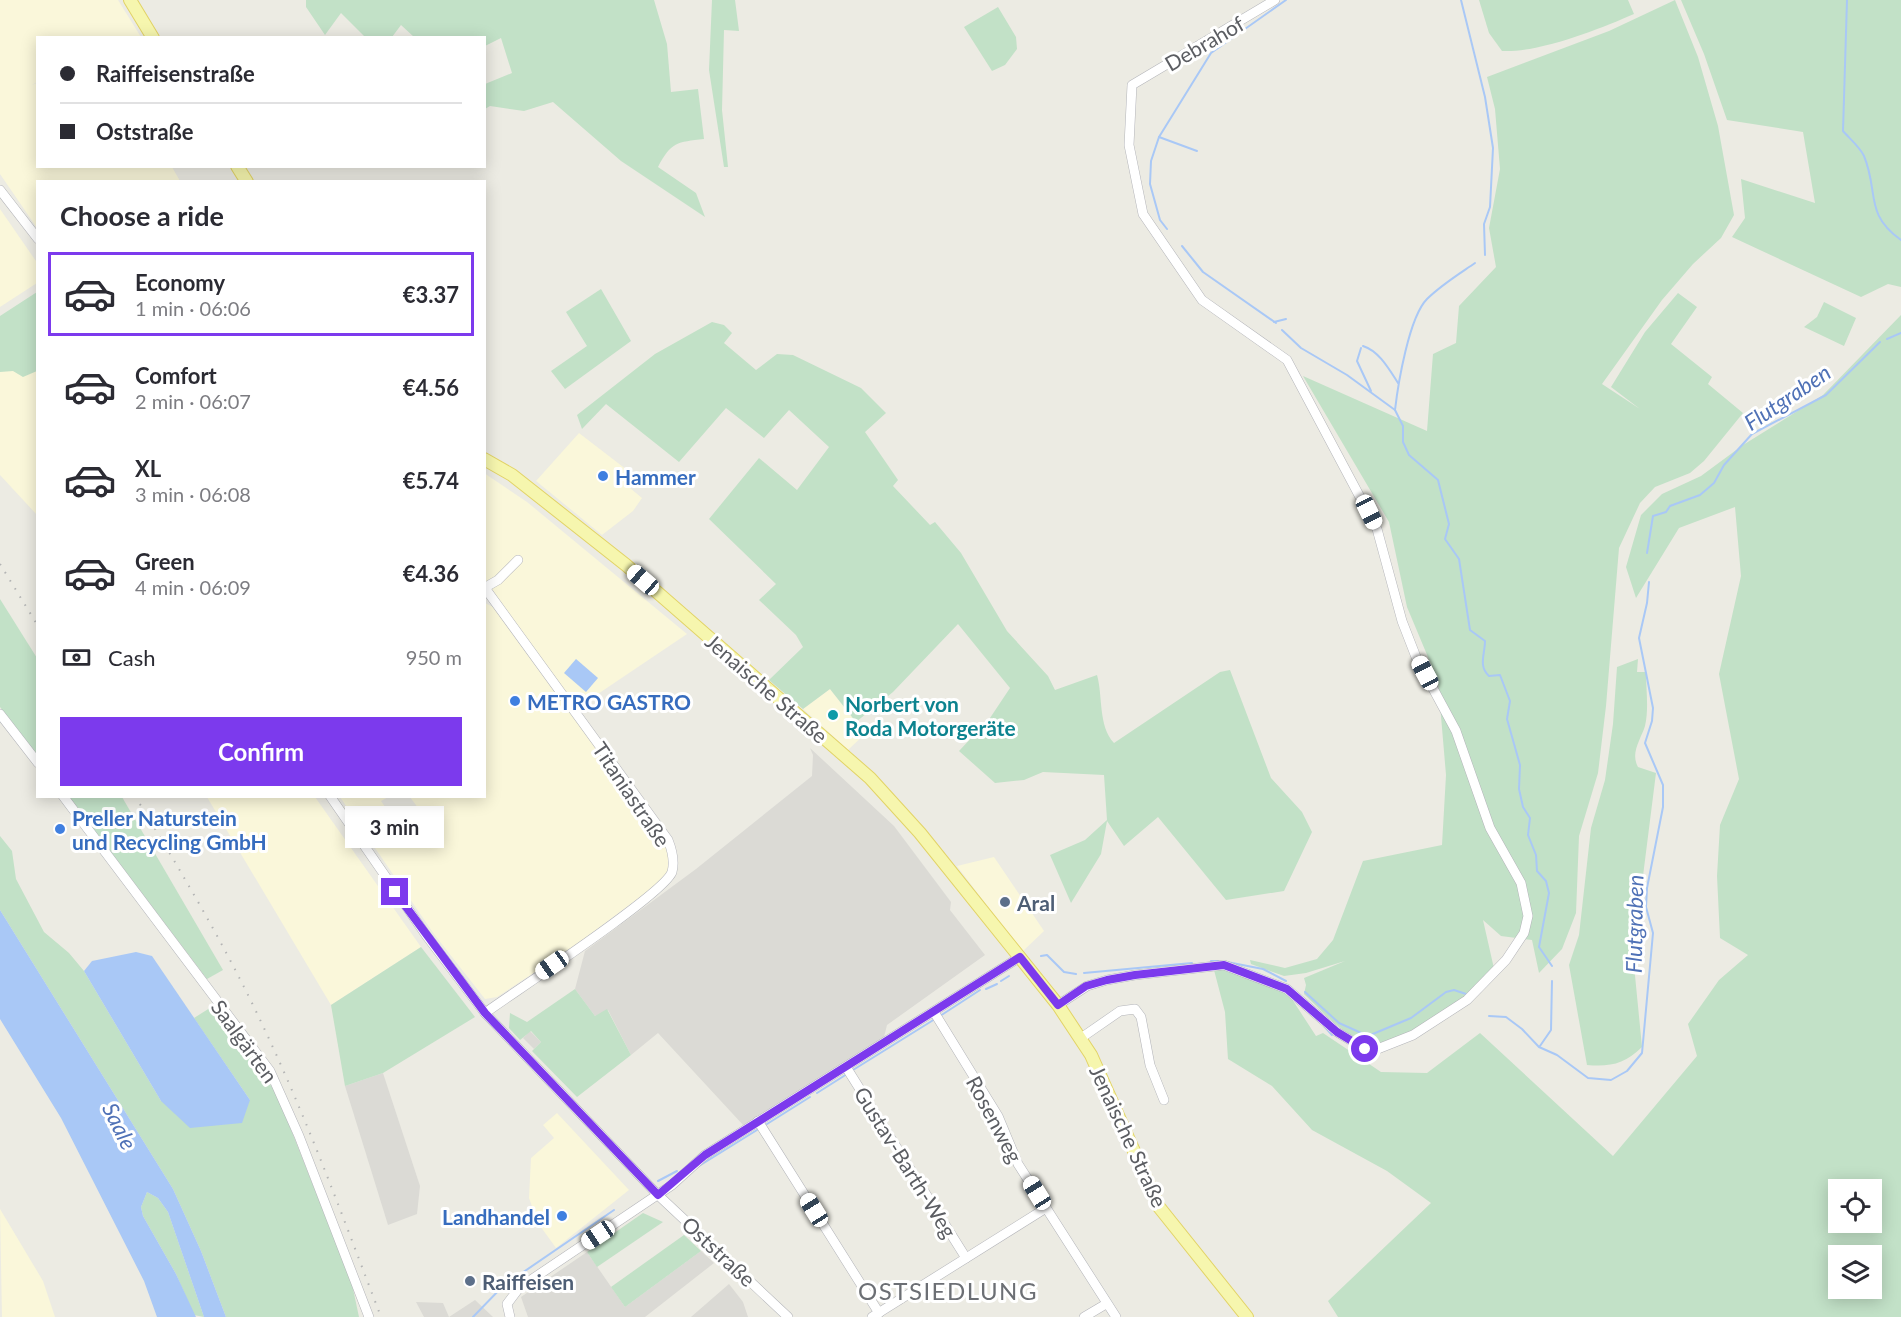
<!DOCTYPE html>
<meta charset="utf-8">
<style>
body{margin:0;font-family:Lato,sans-serif;background:#f2f2f3;color:#2b2b33;height:100vh;display:flex;flex-direction:column;font-size:22px;white-space:nowrap}
*{box-sizing:border-box;margin:0}
p{font-size:20px;color:#7c7c81}
.icon{flex:none;width:33px;height:33px;fill:none;stroke:currentColor;stroke-width:2;stroke-linecap:round;stroke-linejoin:round}
.map{position:relative;flex:1;overflow:hidden}
.details{position:absolute;left:36px;top:180px;width:450px;height:618px;display:flex;flex-direction:column;background:#fff;border-radius:0px;box-shadow:0 3px 15px #0003}
.details>*{flex:none}
.hud{position:absolute;left:36px;top:36px;width:450px;height:132px;border-radius:0px;box-shadow:0 3px 15px #0003;display:grid;align-content:center;height:132px;padding:0 24px;background:#fff}
.controls{position:absolute;left:1828px;top:1179px;display:grid;gap:12px}
.controls a{display:grid;place-items:center;width:54px;height:54px;border-radius:0px;background:#fff;box-shadow:0 3px 15px #0003;font-size:30px}
.end{position:absolute;width:27px;height:27px;margin:-14px;border:8px solid #7c3aed;background:#fff;box-shadow:0 0 0 3px #fff}
.from{border-radius:50%}
.bubble{position:absolute;height:42px;border-radius:0px;background:#fff;box-shadow:0 3px 15px #0003;font-size:20px;font-weight:700;line-height:42px;text-align:center}
.car{position:absolute;width:18px;height:36px;margin:-18px -9px;border-radius:8px;box-shadow:0 0 4px 2px #0007;background:linear-gradient(#fff 24%,#345 0 40%,#fff 0 76%,#345 0 86%,#fff 0)}
.hud b{display:flex;align-items:center;gap:21px;height:57px;font-size:22px}
.hud b+b{border-top:2px solid #e1e1e2}
.hud i{width:15px;height:15px;background:#2b2b33}
ul{padding:0;list-style:none}
li{display:flex;align-items:center;gap:18px;height:84px;margin:0 12px 9px;padding:0 12px;border:3px solid transparent;border-radius:0px}
li div{flex:1}
li b{display:block;font-size:22px}
li em{font-style:normal;font-weight:700}
li.current{border-color:#7c3aed}
li>.icon{width:54px;height:54px;stroke-width:1.5}
h2{padding:0 24px;font-size:27px;line-height:72px}
.pay{display:flex;align-items:center;gap:15px;height:66px;padding:0 24px;font-size:22px}
.pay p{margin-inline-start:auto}
.primary-button{display:flex;gap:12px;margin-top:auto;padding:12px 24px}
.primary-button a{flex:1;height:69px;border-radius:0px;background:#7c3aed;color:#fff;font-size:24px;font-weight:700;line-height:69px;text-align:center}
.map>svg:first-child{display:block}
.commercial{fill:#faf7da}
.industrial{fill:#dbdad5}
.green{fill:#c2e1c7;fill-rule:evenodd}
.water{fill:#a9c8f6}
.lines{fill:none;stroke-linecap:round;stroke-linejoin:round}
.stream{stroke:#a9c8f6;stroke-width:2}
.minor-casing{stroke:#b3b4b9;stroke-width:10}
.major-casing{stroke:#e2d366;stroke-width:14}
.minor{stroke:#fff;stroke-width:9}
.major{stroke:#f6f6ae;stroke-width:12}
.rail{stroke:#b3b4b4;stroke-width:2;stroke-dasharray:1.5 8;stroke-linecap:butt}
.route{stroke:#7c3aed;stroke-width:8}
.shop-dot{fill:#3f7fe0;stroke:#fff;stroke-width:2}
.culture-dot{fill:#0f9aa8;stroke:#fff;stroke-width:2}
.service-dot{fill:#5c6f8a;stroke:#fff;stroke-width:2}
.labels{text-anchor:middle;dominant-baseline:central;stroke-width:6;stroke-linejoin:round;paint-order:stroke}
.street-label{font-size:21px;fill:#5b5d62;stroke:#fff}
.shop-label{font-size:21px;font-weight:bold;fill:#366cbe;stroke:#fff;text-anchor:start}
.culture-label{font-size:21px;font-weight:bold;fill:#0d838f;stroke:#fff;text-anchor:start}
.service-label{font-size:21px;font-weight:bold;fill:#4e5e75;stroke:#fff;text-anchor:start}
.water-label{font-size:22px;font-style:italic;fill:#4f71b6;stroke:#fff}
.quarter-label{font-size:24px;letter-spacing:1.5px;fill:#6c6f74;stroke:#fff}
</style>
<div class="map">
<svg width="1901" height="1317" viewBox="0 0 1901 1317">
<rect width="100%" height="100%" fill="#ecebe3"/>
<g class="commercial">
<polygon points="0,0 118,0 141,37 38,38 37,82 32,85 37,83 38,166 172,167 180,181 38,182 37,228 0,174"/>
<polygon points="0,209 38,264 37,283 0,307"/>
<polygon points="37,362 37,515 0,475 0,370"/>
<polygon points="579,433 631,473 624,483 642,498 633,511 602,535 536,481"/>
<polygon points="484,473 527,502 687,634 577,708 485,582"/>
<polygon points="485,603 493,607 622,783 624,795 629,792 667,845 670,854 668,873 660,882 573,947 497,997 485,999 434,934 340,797 388,797 381,801 399,827 421,812 410,797 484,796"/>
<polygon points="830,689 865,734 848,750 803,709"/>
<polygon points="207,797 315,797 421,947 331,1005"/>
<polygon points="994,857 1044,931 1022,952 957,866"/>
<polygon points="557,1113 629,1190 556,1248 538,1223 529,1198 531,1158 554,1138 543,1125"/>
<polygon points="0,1209 43,1281 55,1317 2,1317"/>
</g>
<g class="industrial">
<polygon points="810,748 894,826 951,902 950,910 985,955 887,1025 884,1037 744,1126 658,1033 631,1055 608,1010 595,1016 575,989 585,951 696,869 812,776 813,755"/>
<polygon points="530,1031 541,1042 534,1049 523,1038"/>
<polygon points="383,1073 420,1186 417,1214 388,1225 345,1086"/>
<polygon points="701,1251 714,1263 645,1317 528,1317 521,1297 587,1252 625,1307"/>
<polygon points="729,1284 743,1302 748,1317 691,1317"/>
<polygon points="475,1300 493,1317 424,1317 416,1302 443,1303 449,1317"/>
</g>
<g class="green">
<path d="M306,0H654L667,44L671,92L698,89L704,139C677,142 671,142 658,167L696,193L705,217L621,161L553,102L524,111L490,106L485,109V84L512,73L501,38L485,46L484,38L414,37L401,25L392,37H365L341,13L325,35L306,7Z"/>
<polygon points="712,0 735,0 739,31 724,30 722,110 728,167 724,167 709,70"/>
<path d="M1479,0H1628L1634,14C1600,29 1539,53 1502,51L1489,33Z"/>
<path d="M1675,0L1698,57L1718,126L1734,215L1721,238L1693,264L1662,300L1602,384L1640,409L1611,387L1645,332L1678,293L1697,307L1671,344L1712,377L1708,384L1743,413L1704,461L1690,473L1655,487L1640,503L1619,548L1606,706L1598,773L1579,836L1576,913L1562,949L1539,973L1532,940L1501,936L1483,920L1495,973C1474,991 1398,1049 1371,1043C1344,1037 1323,1012 1304,994L1306,985L1304,978L1345,961L1306,973L1284,976L1251,964L1250,960L1285,968L1317,959L1333,940L1363,861L1442,845L1446,775L1438,681L1407,607L1389,522L1303,376L1427,431L1433,354L1456,343L1459,306L1496,267L1489,228L1500,169L1495,109L1487,77L1609,31Z"/>
<polygon points="1681,0 1901,0 1901,287 1888,284 1861,297 1732,237 1745,218 1741,179 1815,203 1803,132 1727,120 1704,54"/>
<polygon points="998,7 1016,37 1017,49 1005,65 992,71 964,27"/>
<polygon points="601,289 631,341 565,389 551,371 587,346 566,312"/>
<polygon points="37,292 37,371 23,377 13,371 0,372 0,316"/>
<polygon points="1824,302 1856,318 1844,346 1804,327 1817,317"/>
<path d="M1901,315V1317H1338L1328,1301L1431,1203L1387,1171L1312,1130L1272,1086L1228,1059L1225,1012L1214,970L1225,969L1288,993L1316,1036L1323,1033L1381,1072L1427,1073L1480,1033L1613,1156L1697,1056L1688,1024L1719,980L1748,955L1720,938L1717,876L1720,825L1739,779L1719,674L1741,576L1735,507L1679,528L1636,598L1626,567L1641,515L1662,494L1701,476L1743,445L1823,395ZM1839,1190H1872V1222H1839ZM1839,1256H1872V1288H1839Z"/>
<path d="M712,322L724,325L732,333L724,343L756,370L777,354L793,355L861,388L886,413L865,432L898,480L893,486L930,525L935,522L961,553L1007,631L1048,676L1055,690L1097,675C1103,696 1098,726 1114,743L1220,672L1230,670L1271,778L1302,812L1312,832L1284,891L1226,900L1158,817L1124,846L1107,821L1101,854L1071,903L1050,855L1085,840L1107,820L1104,775L1043,772L1024,780L995,783L959,751L990,718L1010,688L958,624L893,692L856,722L830,689L803,709L769,680L803,647L796,635L759,600L776,584L709,519L759,458L797,490L829,447L789,410L764,438L726,408L679,462L606,404L582,429L577,415L655,354Z"/>
<polygon points="0,599 37,658 37,755 0,707"/>
<path d="M1638,659L1637,672H1646C1646,689 1649,709 1645,726C1641,739 1630,753 1638,767L1656,773L1633,955L1642,1047C1625,1064 1610,1067 1587,1065L1569,965L1579,935L1591,828L1605,780L1613,724L1617,667Z"/>
<polygon points="69,797 122,797 223,970 207,979"/>
<polygon points="0,836 12,851 16,879 44,932 69,953 84,971 161,1101 250,1100 194,1018 213,1006 277,1094 352,1284 359,1317 226,1317 201,1251 173,1189 0,910"/>
<polygon points="421,947 475,1017 383,1073 345,1086 331,1005"/>
<polygon points="575,989 595,1016 607,1009 631,1055 577,1097 532,1051 541,1042 531,1031 520,1040 509,1028 510,1013 527,1022"/>
<polygon points="147,1192 158,1198 168,1212 204,1317 194,1315 176,1274 143,1216 141,1207"/>
<polygon points="643,1213 663,1222 597,1267 587,1252"/>
<polygon points="684,1235 701,1251 625,1307 611,1287"/>
</g>
<g class="water">
<polygon points="576,659 598,678 586,692 564,673"/>
<polygon points="0,910 173,1189 201,1251 226,1317 204,1317 168,1212 158,1198 147,1192 141,1207 143,1216 176,1274 196,1317 157,1317 144,1281 61,1118 0,1019"/>
<polygon points="136,952 152,956 250,1100 242,1123 190,1128 161,1101 84,971 92,961"/>
</g>
<g class="lines">
<g class="stream">
<polyline points="1461,0 1485,97 1493,148 1490,207 1484,224 1485,255"/>
<path d="M1847,0L1843,131C1849,138 1860,147 1864,156C1879,192 1864,214 1901,240"/>
<polyline points="1159,137 1197,151"/>
<polyline points="1167,229 1160,220 1150,184 1151,161 1159,137 1211,53 1286,0"/>
<polyline points="1182,246 1203,272 1276,323"/>
<polyline points="1274,322 1286,319"/>
<path d="M1282,330L1301,348L1347,375L1395,410L1403,426V442L1409,455L1438,480L1449,524L1445,539L1459,559L1470,630L1485,641C1485,654 1478,666 1489,676L1500,675L1510,701L1507,719L1520,765L1519,789L1523,807L1530,818L1528,835L1536,855L1537,871L1546,881L1549,893L1539,947L1552,966"/>
<polyline points="1887,339 1901,333"/>
<path d="M1363,346C1379,351 1389,369 1398,383"/>
<polyline points="1361,348 1357,361 1371,391"/>
<path d="M1395,410C1398,384 1409,317 1427,299C1441,285 1459,274 1475,263"/>
<polyline points="1647,553 1653,516 1666,512 1670,506 1700,495 1714,483 1724,465 1752,434 1826,395 1880,342"/>
<polyline points="1041,956 1047,955 1064,972 1076,974"/>
<polyline points="1211,961 1218,961"/>
<polyline points="1227,962 1263,969 1286,981"/>
<polyline points="1084,973 1192,963"/>
<polyline points="1001,981 1009,976"/>
<polyline points="986,989 997,984"/>
<polyline points="1305,992 1339,1023 1368,1036 1411,1018 1446,992 1454,990 1466,994"/>
<polyline points="940,1016 980,990"/>
<polyline points="1489,1016 1506,1017 1522,1029 1539,1047 1557,1055 1588,1078 1611,1080 1627,1071 1642,1053 1653,933 1646,907 1647,888 1663,807 1663,785 1645,743 1652,721 1653,708 1639,638 1647,603 1649,582"/>
<polyline points="1324,1026 1332,1035"/>
<polyline points="1540,1046 1551,1030 1552,981"/>
<polyline points="853,1070 935,1019"/>
<polyline points="817,1093 847,1074"/>
<polyline points="767,1124 810,1097"/>
<polyline points="699,1166 757,1130"/>
<polyline points="658,1181 677,1171"/>
<polyline points="473,1317 503,1286 614,1210"/>
</g>
<g class="minor-casing">
<g id="minor">
<polyline points="0,190 38,239"/>
<polyline points="484,588 498,580 518,560"/>
<polyline points="0,714 38,763"/>
<polyline points="63,796 270,1071 299,1136 369,1317"/>
<polyline points="330,796 426,935 485,1013 658,1195 788,1317"/>
<polyline points="1058,1005 1087,986 1107,980 1135,975 1224,965 1287,989 1337,1032 1365,1049 1375,1050 1413,1035 1467,1000 1506,960 1524,933 1528,916 1521,883 1490,828 1456,731 1416,657 1402,621 1377,529 1287,360 1202,300 1143,214 1129,145 1132,85 1275,0"/>
<polyline points="934,1012 998,1116 1018,1164 1116,1317"/>
<path d="M485,1013C514,992 664,894 672,872C675,861 672,850 668,840L485,588"/>
<polyline points="1081,1038 1120,1011 1135,1009 1141,1017 1150,1065 1164,1100"/>
<polyline points="846,1067 966,1258"/>
<polyline points="758,1121 879,1313"/>
<polyline points="510,1317 507,1304 519,1288 672,1185 705,1155 1020,957"/>
<polyline points="872,1317 1046,1208"/>
<polyline points="1084,1317 1106,1304"/>
</g>
</g>
<g class="major-casing">
<g id="major">
<polyline points="130,0 153,38"/>
<polyline points="237,166 247,182"/>
<polyline points="484,459 512,475 626,565 870,778 920,833 1058,1005 1091,1055 1159,1207 1247,1317"/>
</g>
</g>
<use href="#minor" class="minor"/>
<use href="#major" class="major"/>
<g class="rail">
<polyline points="0,564 38,626"/>
<path d="M135,796C181,871 226,947 263,1026C308,1121 344,1220 381,1317"/>
</g>
</g>
<g class="lines">
<polyline class="route" points="395,892 485,1013 658,1195 705,1155 1020,957 1058,1005 1086,986 1107,980 1135,975 1224,965 1287,989 1337,1032 1365,1049"/>
</g>
<g class="shop-dot">
<circle cx="603" cy="476" r="6"/>
<circle cx="515" cy="701" r="6"/>
<circle cx="60" cy="829" r="6"/>
<circle cx="562" cy="1216" r="6"/>
</g>
<circle class="culture-dot" cx="833" cy="715" r="6"/>
<g class="service-dot">
<circle cx="1005" cy="902" r="6"/>
<circle cx="470" cy="1281" r="6"/>
</g>
<g class="labels">
<g class="street-label">
<text transform="translate(1204 43) rotate(-30)">Debrahof</text>
<text transform="translate(767 688) rotate(41)">Jenaische Straße</text>
<text transform="translate(632 794) rotate(56)">Titaniastraße</text>
<text transform="translate(245 1041) rotate(54)">Saalgärten</text>
<text transform="translate(995 1119) rotate(62)">Rosenweg</text>
<text transform="translate(1129 1136) rotate(65)">Jenaische Straße</text>
<text transform="translate(906 1162) rotate(58)">Gustav-Barth-Weg</text>
<text transform="translate(719 1251) rotate(43)">Oststraße</text>
</g>
<g class="shop-label">
<text x="615" y="476">Hammer</text>
<text x="527" y="701">METRO GASTRO</text>
<text x="72" y="817">Preller Naturstein<tspan x="72" dy="24">und Recycling GmbH</tspan></text>
<text x="550" y="1216" text-anchor="end">Landhandel</text>
</g>
<g class="culture-label">
<text x="845" y="703">Norbert von<tspan x="845" dy="24">Roda Motorgeräte</tspan></text>
</g>
<g class="service-label">
<text x="1017" y="902">Aral</text>
<text x="482" y="1281">Raiffeisen</text>
</g>
<g class="water-label">
<text transform="translate(1787 397) rotate(-34)">Flutgraben</text>
<text transform="translate(1634 924) rotate(-89)">Flutgraben</text>
<text transform="translate(120 1126) rotate(64)">Saale</text>
</g>
<g class="quarter-label">
<text x="948" y="1290">OSTSIEDLUNG</text>
</g>
</g>
</svg>
<div class="controls">
<a><svg class="icon" aria-label="locate" viewBox="0 0 24 24"><circle cx="12" cy="12" r="6"/><path d="M12 2v4M12 18v4M2 12h4M18 12h4"/></svg></a>
<a><svg class="icon" aria-label="layers" viewBox="0 0 24 24"><path d="M12 4l9 5-9 5-9-5zM3 14l9 5 9-5"/></svg></a>
</div>
<i class="end from" style="left:1365px;top:1049px"></i>
<i class="end" style="left:395px;top:892px"></i>
<div class="bubble" style="left:345px;top:806px;width:99px">3 min</div>
<i class="car" style="left:1369px;top:512px;rotate:154deg"></i>
<i class="car" style="left:643px;top:580px;rotate:311deg"></i>
<i class="car" style="left:1425px;top:673px;rotate:332deg"></i>
<i class="car" style="left:552px;top:965px;rotate:235deg"></i>
<i class="car" style="left:1037px;top:1193px;rotate:328deg"></i>
<i class="car" style="left:814px;top:1210px;rotate:328deg"></i>
<i class="car" style="left:598px;top:1235px;rotate:236deg"></i>
<div class="hud">
<b><i class="from"></i>Raiffeisenstraße</b>
<b><i></i>Oststraße</b>
</div>
<section class="details">
<h2>Choose a ride</h2>
<ul>
<li class="current"><svg class="icon" aria-label="car" viewBox="0 0 24 24"><path d="M5 17H2v-5l4-1 3-4h7l3 4 3 1v5h-3M9 17h6M6 11h13"/><circle cx="7" cy="17" r="2"/><circle cx="17" cy="17" r="2"/></svg><div><b>Economy</b><p>1 min · 06:06</p></div><em>€3.37</em></li>
<li><svg class="icon" aria-label="car" viewBox="0 0 24 24"><path d="M5 17H2v-5l4-1 3-4h7l3 4 3 1v5h-3M9 17h6M6 11h13"/><circle cx="7" cy="17" r="2"/><circle cx="17" cy="17" r="2"/></svg><div><b>Comfort</b><p>2 min · 06:07</p></div><em>€4.56</em></li>
<li><svg class="icon" aria-label="car" viewBox="0 0 24 24"><path d="M5 17H2v-5l4-1 3-4h7l3 4 3 1v5h-3M9 17h6M6 11h13"/><circle cx="7" cy="17" r="2"/><circle cx="17" cy="17" r="2"/></svg><div><b>XL</b><p>3 min · 06:08</p></div><em>€5.74</em></li>
<li><svg class="icon" aria-label="car" viewBox="0 0 24 24"><path d="M5 17H2v-5l4-1 3-4h7l3 4 3 1v5h-3M9 17h6M6 11h13"/><circle cx="7" cy="17" r="2"/><circle cx="17" cy="17" r="2"/></svg><div><b>Green</b><p>4 min · 06:09</p></div><em>€4.36</em></li>
</ul>
<div class="pay"><svg class="icon" aria-label="cash" viewBox="0 0 24 24"><path d="M3 7h18v10H3z"/><circle cx="12" cy="12" r="2"/></svg>Cash<p>950 m</p></div>
<div class="primary-button"><a>Confirm</a></div>
</section>
</div>
